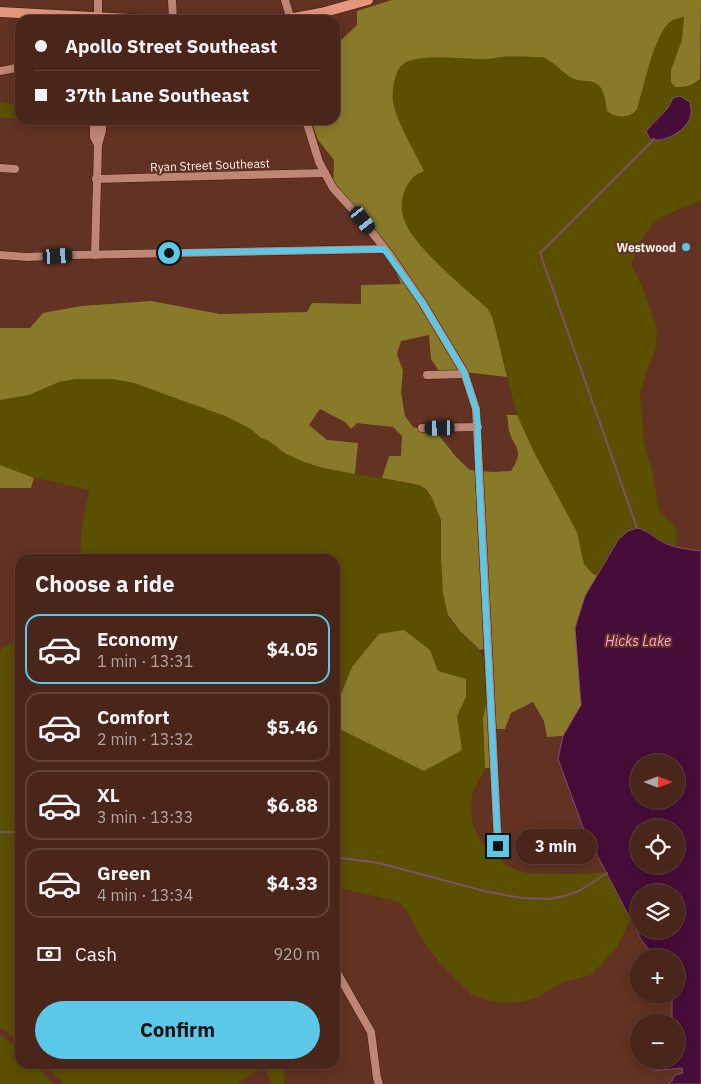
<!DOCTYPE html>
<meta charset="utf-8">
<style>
body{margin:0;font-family:"IBM Plex Sans",sans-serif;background:#512e23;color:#f1f3f6;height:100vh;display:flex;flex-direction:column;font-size:19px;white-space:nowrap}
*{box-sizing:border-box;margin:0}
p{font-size:16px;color:#b2a5a2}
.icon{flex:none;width:28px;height:28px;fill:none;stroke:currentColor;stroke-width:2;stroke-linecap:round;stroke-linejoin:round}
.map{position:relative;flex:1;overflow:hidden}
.details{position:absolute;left:15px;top:554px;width:325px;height:515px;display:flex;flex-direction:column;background:#4a261a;border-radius:15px;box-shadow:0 2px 12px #0003,0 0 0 1px #614339}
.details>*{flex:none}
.banner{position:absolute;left:15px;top:15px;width:325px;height:110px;border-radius:15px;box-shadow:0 2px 12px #0003,0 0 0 1px #614339;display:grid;align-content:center;height:110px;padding:0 20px;background:#4a261a}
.needle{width:32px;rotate:90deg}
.tools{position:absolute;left:630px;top:754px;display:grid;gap:10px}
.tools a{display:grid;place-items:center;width:55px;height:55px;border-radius:50%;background:#4a261a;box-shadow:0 2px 12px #0003,0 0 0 1px #614339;font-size:25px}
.end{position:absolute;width:22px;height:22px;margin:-11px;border:6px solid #5ac8e6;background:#111;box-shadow:0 0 0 2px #111}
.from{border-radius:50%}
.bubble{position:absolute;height:35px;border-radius:18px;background:#4a261a;box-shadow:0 2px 12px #0003,0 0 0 1px #614339;font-size:16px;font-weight:700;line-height:35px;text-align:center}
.car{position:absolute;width:15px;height:30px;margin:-15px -8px;border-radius:6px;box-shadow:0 0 4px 1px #0007;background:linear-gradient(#222 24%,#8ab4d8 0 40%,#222 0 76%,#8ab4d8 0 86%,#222 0)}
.banner b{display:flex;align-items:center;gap:18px;height:48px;font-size:19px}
.banner b+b{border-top:1px solid #614339}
.banner i{width:12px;height:12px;background:#f1f3f6}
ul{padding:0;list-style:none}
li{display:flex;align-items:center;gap:15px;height:70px;margin:0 10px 8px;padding:0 10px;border:2px solid #614339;border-radius:15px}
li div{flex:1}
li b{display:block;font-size:19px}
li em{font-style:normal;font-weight:700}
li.on{border-color:#5ac8e6}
li>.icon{width:45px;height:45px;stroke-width:1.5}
h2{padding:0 20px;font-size:22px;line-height:60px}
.pay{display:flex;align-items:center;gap:12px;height:55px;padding:0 20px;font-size:19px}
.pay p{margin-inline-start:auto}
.cta{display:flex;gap:10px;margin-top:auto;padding:10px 20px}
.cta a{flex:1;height:58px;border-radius:30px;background:#5ac8e6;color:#111;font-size:20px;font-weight:700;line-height:58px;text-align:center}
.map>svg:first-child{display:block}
.green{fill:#5b4f00;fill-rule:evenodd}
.forest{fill:#897a29}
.water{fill:#460d39;stroke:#7c516e;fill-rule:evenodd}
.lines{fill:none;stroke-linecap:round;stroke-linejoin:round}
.stream{stroke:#7c516e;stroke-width:2}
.minor-casing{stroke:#441708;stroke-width:9}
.major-casing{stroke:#441708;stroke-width:11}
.minor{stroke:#be8674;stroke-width:8}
.major{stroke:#e4977e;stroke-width:10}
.route{stroke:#5ac8e6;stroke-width:6}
.poi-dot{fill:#5ac8e6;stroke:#623222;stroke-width:2}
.labels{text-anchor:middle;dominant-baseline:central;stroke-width:4;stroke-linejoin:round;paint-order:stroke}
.street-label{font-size:12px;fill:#fbefeb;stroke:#623222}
.poi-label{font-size:12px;font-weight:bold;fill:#fbefeb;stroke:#623222;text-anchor:end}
.water-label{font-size:14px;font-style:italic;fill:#fca3e1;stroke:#623222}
</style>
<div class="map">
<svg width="701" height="1084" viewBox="0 0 701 1084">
<rect width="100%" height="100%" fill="#623222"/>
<g class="green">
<path d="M684,17L682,40L671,70L694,84L701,79V201C658,218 648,218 631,264L642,286L657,328L656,348L644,378L640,394L644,442L653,475L659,510L675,527L677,533L676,546L663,542L647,530L602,568L597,576L592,573L584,564L577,532L535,454L517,415L493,319L488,309C466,289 412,246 404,219C401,210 401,202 404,193C408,183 412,175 424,171C415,154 395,119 393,101C392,91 394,73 402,65C417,52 466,60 485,59C490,59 495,58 500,57C514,56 529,57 542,57L548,59L586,82H596L601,88L606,100L637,109C644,87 652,43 667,25C671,20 677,18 684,17ZM673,98L677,133L662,141L650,125L668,108Z"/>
<polygon points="0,103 20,104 20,118 0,118"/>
<path d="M76,379H112L134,383L225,416L252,429L261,438L269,441L286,454L304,462L323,468L419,485C452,506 437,562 444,596C445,602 446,609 448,614C457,636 484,645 487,669C488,677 489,688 488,696C487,704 483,711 483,718C481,734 488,752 485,768C483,776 476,784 473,792C462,831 495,868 532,874L606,873L631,919L616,949L591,975L563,982L536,998L523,1002L501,1003L490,1001L471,994L439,962L419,935L408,912L399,902L335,887V559H82C78,536 85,513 89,490L28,476L0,465V400L29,395L59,382ZM379,634L430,650L438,671L466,697L457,716L335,709L352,667Z"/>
<polygon points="20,637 20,1043 6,1031 0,1028 0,650"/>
<polygon points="0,1034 20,1051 20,1064 34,1064 54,1084 0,1084"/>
<polygon points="42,1064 285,1064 284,1084 271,1084 264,1067 236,1084 64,1084"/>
</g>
<g class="forest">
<path d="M392,0H701L700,79C692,86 686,87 675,87L671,82V70L682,40L684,17C677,18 671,20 667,25C652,43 644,87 637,109C631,119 615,118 607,111C606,104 605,95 601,88C595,78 581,83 572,78C561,72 554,61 542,57C529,57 514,56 500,57C495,58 490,59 485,59C466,60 417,52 402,65C394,73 392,91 393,101C395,119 416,154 424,171C413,175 408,182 404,193C401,202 401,210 404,219C412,246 466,289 488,309L493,319L507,377L464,372L440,373L431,359L429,335L401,341L397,354L403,371L401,392L405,416L413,427L437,433L457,458L470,470L493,472L511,471C525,449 515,450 509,431C508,426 508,420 507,415H517L535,454L577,532L584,564L592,573L597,576L585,596L579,668L581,705L563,736L547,737L544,721L533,702L511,713L505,729H492L494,768H485L483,718L486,704H490L488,648L480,650L460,631L448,615L443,593L441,558V520L432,498L426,489L419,485L382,478L389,456H401L402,436L393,427L357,423L351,429L345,422L320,409L309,425L327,440L358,443L355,474L323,468L304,462L286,454L269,441L261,438L251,429L225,416L134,383L112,379H76L59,382L29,395L0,400V328H30L43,313L81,306L151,301L220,314L307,312L312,303L361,304V285L401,284L389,254L333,188L334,160L318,140L311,120H335V50L337,44L357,25V11Z"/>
<polygon points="0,465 34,478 31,488 0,488"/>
<polygon points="404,630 430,650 438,671 466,679 466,697 457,716 462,750 424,771 340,729 335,709 352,667 379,634"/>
</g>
<g class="water">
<path d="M680,96L690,102C690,106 692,110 691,114C689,129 665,144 650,139L646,131L668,108L673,98Z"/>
<path d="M637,528C647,530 652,536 661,541C672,548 688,549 701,551V1084H667L672,1081L675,1075L683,1073L682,1068L653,1071V1060H676V1022H672V995H676V958L655,957L642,941L584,830L558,759L563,736L581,705L575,628L585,596L618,540L628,531ZM639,762H676V800H639ZM639,828H676V865H639ZM639,892H676V930H639Z"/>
</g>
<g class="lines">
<g class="stream">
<polyline points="637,528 540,253 654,139"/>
<polyline points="0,832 20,832"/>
<polyline points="335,857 379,863 488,892 523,898 549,899 565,896 579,891 607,873"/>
</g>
<g class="minor-casing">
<g id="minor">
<polyline points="98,0 98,17"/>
<polyline points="172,0 173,20"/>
<polyline points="285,0 291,20"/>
<polyline points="0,71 16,68"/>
<polyline points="94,120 94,137 98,145 102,131 102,120"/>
<polyline points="306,120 319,162 333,188 363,221 389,254 422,302 464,372 476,409 498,846"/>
<polyline points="0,168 15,169"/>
<polyline points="96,179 325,173"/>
<polyline points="0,255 27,257 73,255 384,249"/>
<polyline points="95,255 98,145"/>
<polyline points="427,375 465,374"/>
<polyline points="422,428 478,427"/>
<polyline points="335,969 371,1032 377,1078 379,1084"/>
</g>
</g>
<g class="major-casing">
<g id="major">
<polyline points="0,12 148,20"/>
<polyline points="283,20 321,13 368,0"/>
</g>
</g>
<use href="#minor" class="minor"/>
<use href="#major" class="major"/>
</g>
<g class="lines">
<polyline class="route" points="169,253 384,249 422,302 464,372 476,409 478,427 478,460 498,846"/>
</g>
<circle class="poi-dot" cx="686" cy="247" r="5"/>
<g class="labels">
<g class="street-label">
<text transform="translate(210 165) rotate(-2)">Ryan Street Southeast</text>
</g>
<g class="poi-label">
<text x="676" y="247">Westwood</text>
</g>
<g class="water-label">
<text x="638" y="641">Hicks Lake</text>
</g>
</g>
</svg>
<div class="tools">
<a><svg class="needle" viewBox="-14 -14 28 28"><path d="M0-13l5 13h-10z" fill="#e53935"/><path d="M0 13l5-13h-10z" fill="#b2a5a2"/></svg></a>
<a><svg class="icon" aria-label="locate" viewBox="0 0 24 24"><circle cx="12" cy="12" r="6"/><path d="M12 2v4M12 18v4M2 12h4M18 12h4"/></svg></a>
<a><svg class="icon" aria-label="layers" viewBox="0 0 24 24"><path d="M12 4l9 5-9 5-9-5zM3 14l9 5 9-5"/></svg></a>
<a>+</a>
<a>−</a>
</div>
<i class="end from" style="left:169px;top:253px"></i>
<i class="end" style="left:498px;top:846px"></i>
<div class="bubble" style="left:515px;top:829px;width:82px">3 min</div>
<i class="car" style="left:363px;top:220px;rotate:143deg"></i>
<i class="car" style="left:58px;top:256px;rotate:87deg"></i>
<i class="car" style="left:440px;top:428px;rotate:269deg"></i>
<div class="banner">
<b><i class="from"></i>Apollo Street Southeast</b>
<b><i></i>37th Lane Southeast</b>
</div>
<section class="details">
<h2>Choose a ride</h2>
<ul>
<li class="on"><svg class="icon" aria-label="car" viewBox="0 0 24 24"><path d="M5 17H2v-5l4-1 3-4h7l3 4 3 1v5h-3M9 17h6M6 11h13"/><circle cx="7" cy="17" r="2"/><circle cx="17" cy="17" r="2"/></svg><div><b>Economy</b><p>1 min · 13:31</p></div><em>$4.05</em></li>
<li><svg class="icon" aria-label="car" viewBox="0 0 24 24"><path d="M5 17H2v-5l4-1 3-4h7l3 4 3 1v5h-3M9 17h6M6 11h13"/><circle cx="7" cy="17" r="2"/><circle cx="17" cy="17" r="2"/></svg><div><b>Comfort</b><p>2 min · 13:32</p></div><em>$5.46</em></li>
<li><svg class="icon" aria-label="car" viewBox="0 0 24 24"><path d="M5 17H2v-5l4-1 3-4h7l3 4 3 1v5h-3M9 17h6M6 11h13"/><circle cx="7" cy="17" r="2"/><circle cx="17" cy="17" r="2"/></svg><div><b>XL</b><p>3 min · 13:33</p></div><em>$6.88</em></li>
<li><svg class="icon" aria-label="car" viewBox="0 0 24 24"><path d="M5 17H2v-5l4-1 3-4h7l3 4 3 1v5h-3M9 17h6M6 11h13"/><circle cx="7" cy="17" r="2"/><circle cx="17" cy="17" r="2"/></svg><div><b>Green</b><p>4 min · 13:34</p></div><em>$4.33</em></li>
</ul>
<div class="pay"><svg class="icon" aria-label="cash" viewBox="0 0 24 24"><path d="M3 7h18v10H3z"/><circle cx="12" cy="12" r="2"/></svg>Cash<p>920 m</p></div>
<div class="cta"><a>Confirm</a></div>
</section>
</div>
